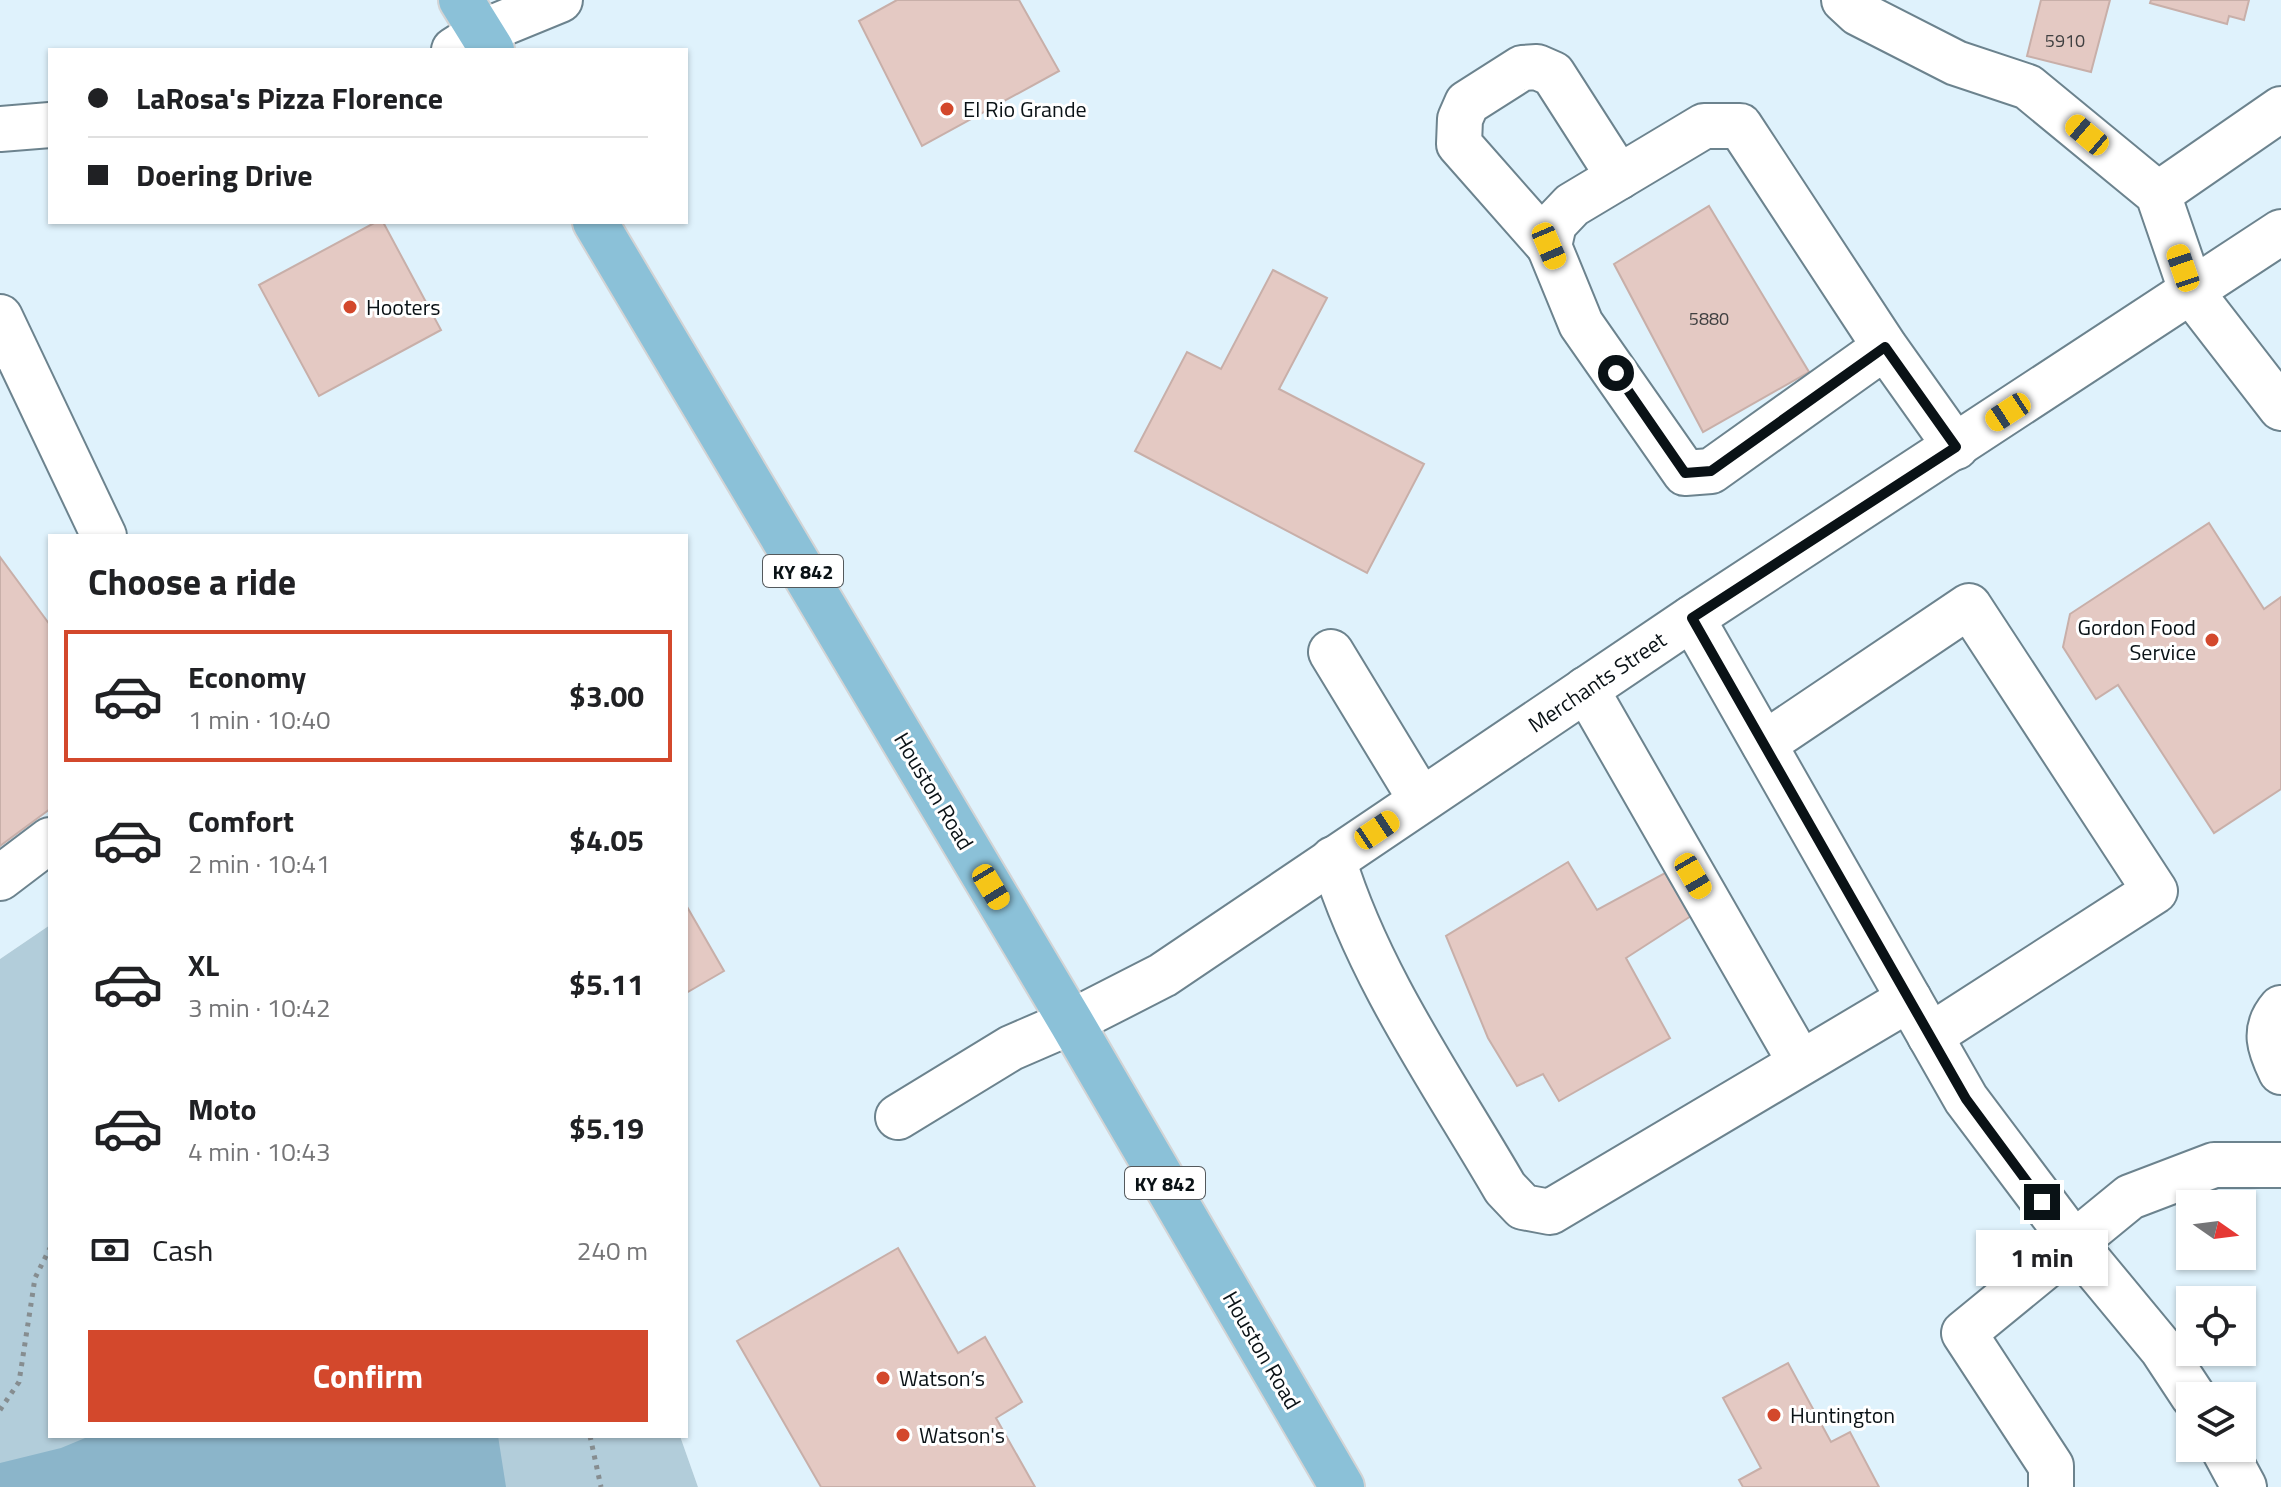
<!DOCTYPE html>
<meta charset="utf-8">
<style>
body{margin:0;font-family:"Titillium Web",sans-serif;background:#f2f2f2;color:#202124;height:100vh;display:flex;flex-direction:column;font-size:30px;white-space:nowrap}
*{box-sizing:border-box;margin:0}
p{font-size:26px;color:#757577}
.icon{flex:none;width:44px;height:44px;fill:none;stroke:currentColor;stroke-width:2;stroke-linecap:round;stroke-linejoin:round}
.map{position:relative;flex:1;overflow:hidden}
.drawer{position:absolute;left:48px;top:534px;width:640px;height:904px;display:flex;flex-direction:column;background:#fff;border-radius:0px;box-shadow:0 2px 6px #0004}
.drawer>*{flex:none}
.top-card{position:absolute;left:48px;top:48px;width:640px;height:176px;border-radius:0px;box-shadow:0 2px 6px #0004;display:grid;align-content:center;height:176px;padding:0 40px;background:#fff}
.needle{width:52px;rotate:104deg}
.fabs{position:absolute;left:2176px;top:1190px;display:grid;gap:16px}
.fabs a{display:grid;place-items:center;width:80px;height:80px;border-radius:0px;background:#fff;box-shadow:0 2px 6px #0004;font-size:40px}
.end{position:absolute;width:36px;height:36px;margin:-18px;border:10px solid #0a1216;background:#fff;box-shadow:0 0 0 4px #fff}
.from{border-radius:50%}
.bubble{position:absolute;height:56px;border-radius:0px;background:#fff;box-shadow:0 2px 6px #0004;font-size:26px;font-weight:700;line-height:56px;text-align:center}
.car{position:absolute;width:24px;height:48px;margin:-24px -12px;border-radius:10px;box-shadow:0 0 6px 2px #0007;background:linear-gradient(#f5c518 24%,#345 0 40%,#f5c518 0 76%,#345 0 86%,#f5c518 0)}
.top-card b{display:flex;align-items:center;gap:28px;height:76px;font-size:30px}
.top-card b+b{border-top:2px solid #e0e0e0}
.top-card i{width:20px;height:20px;background:#202124}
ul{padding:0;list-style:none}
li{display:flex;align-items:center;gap:24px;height:132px;margin:0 16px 12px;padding:0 24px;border:4px solid transparent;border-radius:0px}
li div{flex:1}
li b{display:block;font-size:30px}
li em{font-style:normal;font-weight:700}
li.current{border-color:#d3482c}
li>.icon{width:72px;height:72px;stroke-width:1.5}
h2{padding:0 40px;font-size:36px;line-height:96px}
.pay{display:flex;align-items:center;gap:20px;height:88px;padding:0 40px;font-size:30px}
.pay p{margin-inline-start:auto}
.button{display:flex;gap:16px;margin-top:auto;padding:16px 40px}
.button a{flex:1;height:92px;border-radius:0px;background:#d3482c;color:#fff;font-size:32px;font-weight:700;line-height:92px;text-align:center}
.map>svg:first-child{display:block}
.built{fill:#dff2fc;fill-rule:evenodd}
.green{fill:#b2cdda}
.water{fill:#8bb5ca}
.building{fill:#e4c9c3;stroke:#c8afa9;stroke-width:2}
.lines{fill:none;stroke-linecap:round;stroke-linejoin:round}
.minor-casing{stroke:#6c838e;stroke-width:48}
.major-casing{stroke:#d3d4d5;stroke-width:48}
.path{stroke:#868d90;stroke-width:5;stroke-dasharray:4 6;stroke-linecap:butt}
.minor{stroke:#fff;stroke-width:44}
.major{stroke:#8bc1d8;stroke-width:44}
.route{stroke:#0a1216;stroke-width:10}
.poi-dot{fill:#d3482c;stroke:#fff;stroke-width:3}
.labels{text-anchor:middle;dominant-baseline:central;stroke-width:6;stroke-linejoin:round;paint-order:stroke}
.number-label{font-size:18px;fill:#404041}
.shield{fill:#fff;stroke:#54595c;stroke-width:2}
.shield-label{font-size:20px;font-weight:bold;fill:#0a1216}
.poi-label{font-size:22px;fill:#0a1216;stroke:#fff;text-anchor:start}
.street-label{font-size:22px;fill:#0a1216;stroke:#fff}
</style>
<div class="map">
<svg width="2281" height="1487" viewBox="0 0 2281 1487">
<rect width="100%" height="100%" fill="#f6fbfe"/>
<path class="built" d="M0,0H2281V1487H698L680,1436H686V536H50V925L0,959ZM50,50H686V222H50ZM2190,1204H2242V1256H2190ZM2190,1300H2242V1352H2190ZM2190,1396H2242V1448H2190Z"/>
<polygon class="green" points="50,925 50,1436 680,1436 698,1487 0,1487 0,959"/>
<polygon class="water" points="90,1436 498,1436 506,1487 0,1487 0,1463 61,1448"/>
<g class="building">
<polygon points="897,0 1019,0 1059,71 922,146 859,21"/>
<polygon points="2041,0 2110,0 2091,72 2027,56"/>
<polygon points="2151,0 2249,0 2244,20 2229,16 2227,24 2150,3"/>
<polygon points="1709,206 1809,372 1703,432 1614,264"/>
<polygon points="376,222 383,222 441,330 319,396 259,285"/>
<polygon points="1273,270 1327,298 1279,389 1424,464 1367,573 1135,451 1187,352 1221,369"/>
<polygon points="2209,523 2264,609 2281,597 2281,789 2214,833 2118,685 2096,699 2063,647 2070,614"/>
<polygon points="0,557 50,625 50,809 0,846"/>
<polygon points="1568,862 1597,910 1665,873 1691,916 1626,958 1670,1038 1559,1101 1543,1074 1517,1086 1488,1038 1446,936"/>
<polygon points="686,905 724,971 686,993"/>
<polygon points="898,1248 958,1353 985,1337 1022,1402 996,1418 1035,1487 821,1487 737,1341"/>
<polygon points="1788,1363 1831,1442 1850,1432 1879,1487 1743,1487 1739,1480 1761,1468 1723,1398"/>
</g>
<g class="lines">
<g class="minor-casing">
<g id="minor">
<polyline points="1844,0 1858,13 1956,63 2028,87 2158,194 2192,293 2281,408"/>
<polyline points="454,50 482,32 560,0"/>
<polyline points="0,129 50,125"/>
<polyline points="2158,194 2281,109"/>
<polyline points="1549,246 1459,144 1460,119 1467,103 1522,68 1537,67 1553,74 1619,177"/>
<polyline points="0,317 104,536"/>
<polyline points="1885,347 1711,471 1685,473 1581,324 1549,246 1554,224 1572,205 1704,126 1740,126 1885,347 1956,447"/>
<polyline points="1692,618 1966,1099 2075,1244 2162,1349 2193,1396"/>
<polyline points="1331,652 1421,800"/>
<polyline points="1586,689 1800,1062"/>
<polyline points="1764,744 1969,606 2155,891 1930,1036"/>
<path d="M1333,859C1369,977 1444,1083 1505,1188L1523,1207L1550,1212L1909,999"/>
<polyline points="0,878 50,840"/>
<path d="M2281,1008C2262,1030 2270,1049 2281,1072"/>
<polyline points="898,1117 1011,1048 1071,1022 1163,975 1692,618 2281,232"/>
<polyline points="2223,1448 2244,1487"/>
<polyline points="2051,1487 2051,1466 1964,1333 2130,1197 2214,1165 2281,1165"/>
</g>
</g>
<g class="major-casing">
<g id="major">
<polyline points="461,0 492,50"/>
<polyline points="595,222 1071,1022 1342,1487"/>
</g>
</g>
<g class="path">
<polyline points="0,1410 19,1382 35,1278 50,1248"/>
<polyline points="590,1436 601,1487"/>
</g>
<use href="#minor" class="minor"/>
<use href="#major" class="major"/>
</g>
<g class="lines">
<polyline class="route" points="1616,373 1685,473 1711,471 1885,347 1956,447 1692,618 1966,1099 2042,1202"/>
</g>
<g class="poi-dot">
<circle cx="947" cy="109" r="8"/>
<circle cx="350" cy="307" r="8"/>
<circle cx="2212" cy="640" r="8"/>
<circle cx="883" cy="1378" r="8"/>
<circle cx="1774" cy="1415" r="8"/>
<circle cx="903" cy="1435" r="8"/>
</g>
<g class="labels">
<g class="number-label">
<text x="2065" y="40">5910</text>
<text x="1709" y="318">5880</text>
</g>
<g class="shield">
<rect x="763" y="555" width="80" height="32" rx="6"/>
<rect x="1125" y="1167" width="80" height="32" rx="6"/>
</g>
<g class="shield-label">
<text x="803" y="571">KY 842</text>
<text x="1165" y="1183">KY 842</text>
</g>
<g class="poi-label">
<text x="963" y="109">El Rio Grande</text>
<text x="366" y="307">Hooters</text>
<text x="2196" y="627" text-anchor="end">Gordon Food<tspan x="2196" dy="25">Service</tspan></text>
<text x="899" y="1378">Watson’s</text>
<text x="1790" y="1415">Huntington</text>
<text x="919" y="1435">Watson's</text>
</g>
<g class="street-label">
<text transform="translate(1597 682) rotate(-34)">Merchants Street</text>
<text transform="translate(934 791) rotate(59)">Houston Road</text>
<text transform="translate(1262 1350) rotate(60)">Houston Road</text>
</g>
</g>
</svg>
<div class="fabs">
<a><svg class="needle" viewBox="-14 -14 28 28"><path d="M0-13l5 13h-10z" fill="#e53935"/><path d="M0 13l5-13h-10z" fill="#757577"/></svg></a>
<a><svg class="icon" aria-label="locate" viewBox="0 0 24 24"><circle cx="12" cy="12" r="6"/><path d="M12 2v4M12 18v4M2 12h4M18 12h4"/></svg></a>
<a><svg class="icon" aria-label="layers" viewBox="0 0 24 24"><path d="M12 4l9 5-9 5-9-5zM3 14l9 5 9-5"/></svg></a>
</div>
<i class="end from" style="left:1616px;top:373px"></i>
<i class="end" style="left:2042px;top:1202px"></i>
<div class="bubble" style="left:1976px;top:1230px;width:132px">1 min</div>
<i class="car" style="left:2087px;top:135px;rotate:310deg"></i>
<i class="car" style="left:1549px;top:246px;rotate:157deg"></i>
<i class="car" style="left:2183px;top:268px;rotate:341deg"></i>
<i class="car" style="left:2008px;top:412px;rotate:237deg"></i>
<i class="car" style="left:1377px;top:830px;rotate:56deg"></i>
<i class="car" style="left:1693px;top:876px;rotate:150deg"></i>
<i class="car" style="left:991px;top:887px;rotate:149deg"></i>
<div class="top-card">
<b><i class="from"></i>LaRosa's Pizza Florence</b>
<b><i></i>Doering Drive</b>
</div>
<section class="drawer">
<h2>Choose a ride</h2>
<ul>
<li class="current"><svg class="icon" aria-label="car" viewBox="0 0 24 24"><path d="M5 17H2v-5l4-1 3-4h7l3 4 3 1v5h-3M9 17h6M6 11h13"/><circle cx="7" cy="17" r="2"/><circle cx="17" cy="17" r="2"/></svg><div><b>Economy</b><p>1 min · 10:40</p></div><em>$3.00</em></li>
<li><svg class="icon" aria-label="car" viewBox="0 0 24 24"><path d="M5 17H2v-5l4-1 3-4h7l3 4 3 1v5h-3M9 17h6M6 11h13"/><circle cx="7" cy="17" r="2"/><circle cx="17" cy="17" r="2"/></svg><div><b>Comfort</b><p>2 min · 10:41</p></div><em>$4.05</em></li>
<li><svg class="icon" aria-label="car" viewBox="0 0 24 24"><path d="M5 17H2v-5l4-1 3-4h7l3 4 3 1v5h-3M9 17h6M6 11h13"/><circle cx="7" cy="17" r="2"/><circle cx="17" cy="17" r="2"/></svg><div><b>XL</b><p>3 min · 10:42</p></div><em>$5.11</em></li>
<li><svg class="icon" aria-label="car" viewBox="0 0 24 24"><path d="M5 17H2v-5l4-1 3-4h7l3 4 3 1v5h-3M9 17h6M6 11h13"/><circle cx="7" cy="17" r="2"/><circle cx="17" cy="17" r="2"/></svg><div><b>Moto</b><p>4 min · 10:43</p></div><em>$5.19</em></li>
</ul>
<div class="pay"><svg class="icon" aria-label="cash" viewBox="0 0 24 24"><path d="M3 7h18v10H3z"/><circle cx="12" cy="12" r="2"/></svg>Cash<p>240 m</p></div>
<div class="button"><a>Confirm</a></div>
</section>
</div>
